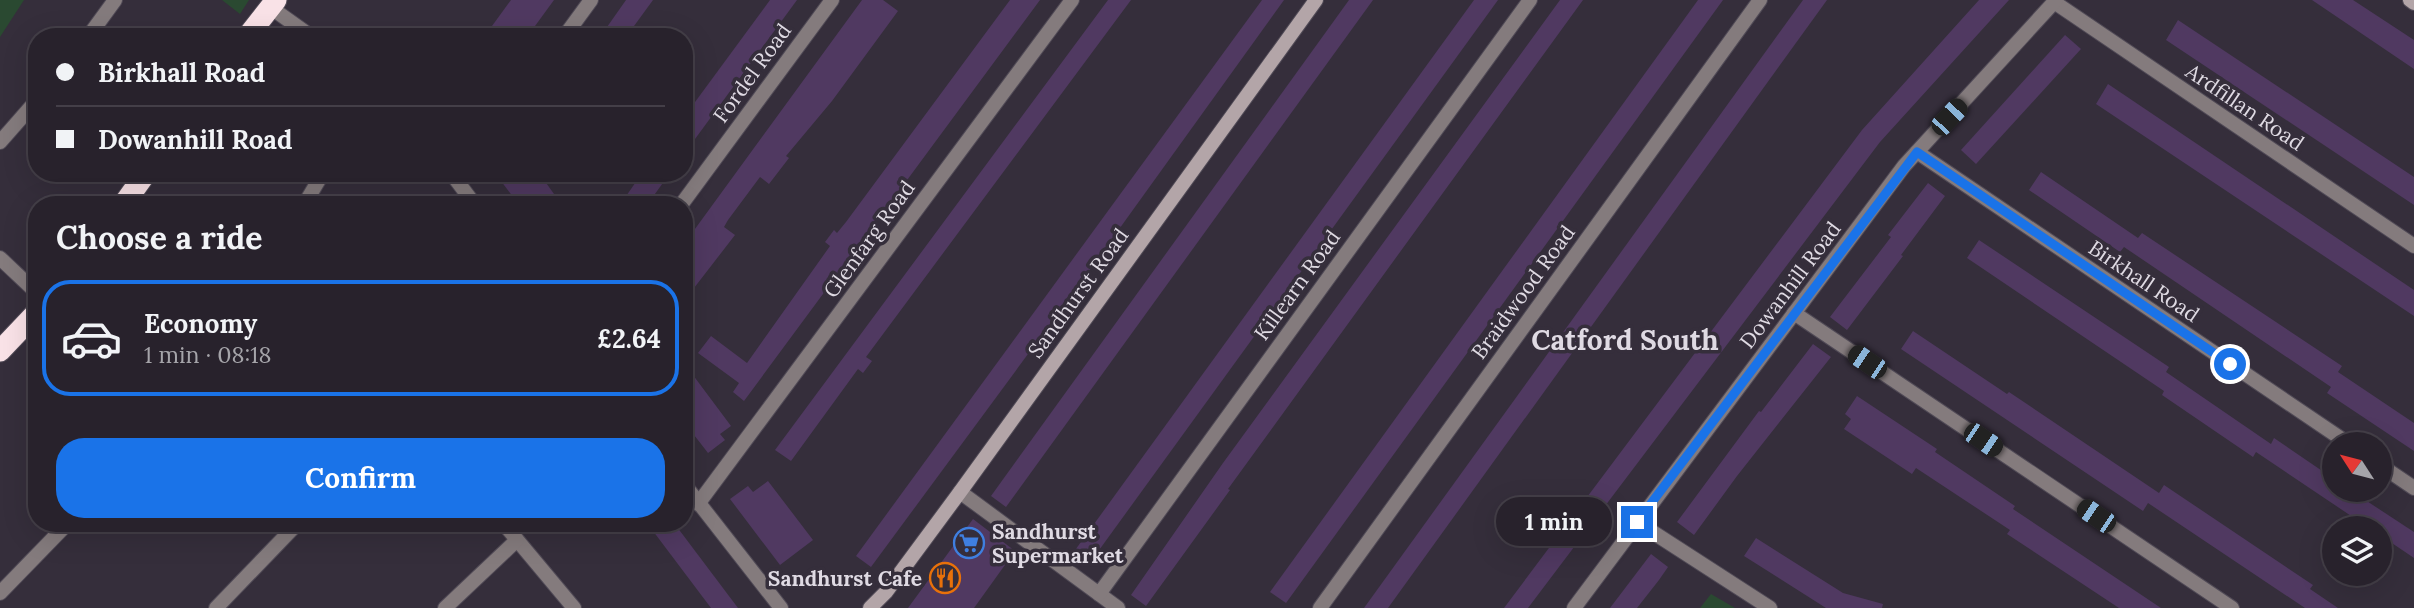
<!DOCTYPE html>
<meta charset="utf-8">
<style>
body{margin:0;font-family:Lora,serif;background:#302a34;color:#f1f3f6;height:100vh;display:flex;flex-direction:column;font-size:26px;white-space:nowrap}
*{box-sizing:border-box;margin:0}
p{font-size:23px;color:#a5a4a9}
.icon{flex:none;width:38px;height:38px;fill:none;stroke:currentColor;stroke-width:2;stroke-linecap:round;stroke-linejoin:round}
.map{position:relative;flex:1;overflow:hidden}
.drawer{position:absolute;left:28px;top:196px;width:665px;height:336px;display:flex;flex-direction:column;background:#28222c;border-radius:28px;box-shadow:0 7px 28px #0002,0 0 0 2px #443f48}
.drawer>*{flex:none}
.top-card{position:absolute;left:28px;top:28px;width:665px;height:154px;border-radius:28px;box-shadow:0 7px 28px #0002,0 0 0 2px #443f48;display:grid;align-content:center;height:154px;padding:0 28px;background:#28222c}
.needle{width:46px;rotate:306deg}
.fabs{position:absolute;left:2322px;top:432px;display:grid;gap:14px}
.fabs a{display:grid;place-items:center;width:70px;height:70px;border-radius:50%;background:#28222c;box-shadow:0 7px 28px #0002,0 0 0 2px #443f48;font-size:35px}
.end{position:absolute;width:32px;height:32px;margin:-16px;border:9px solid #1a73e8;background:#fff;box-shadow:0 0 0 4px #fff}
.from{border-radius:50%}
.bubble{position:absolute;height:49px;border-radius:24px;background:#28222c;box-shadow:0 7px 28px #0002,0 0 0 2px #443f48;font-size:23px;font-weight:800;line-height:49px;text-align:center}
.car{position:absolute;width:21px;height:42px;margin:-21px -10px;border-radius:9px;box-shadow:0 0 5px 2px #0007;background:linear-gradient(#222 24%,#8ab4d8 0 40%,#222 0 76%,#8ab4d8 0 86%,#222 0)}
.top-card b{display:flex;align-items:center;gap:24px;height:66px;font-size:26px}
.top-card b+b{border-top:2px solid #443f48}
.top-card i{width:18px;height:18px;background:#f1f3f6}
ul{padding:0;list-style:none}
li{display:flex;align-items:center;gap:21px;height:116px;margin:0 14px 10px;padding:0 14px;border:4px solid transparent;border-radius:28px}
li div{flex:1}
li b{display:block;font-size:26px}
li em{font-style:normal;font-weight:800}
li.current{border-color:#1a73e8}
li>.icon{width:63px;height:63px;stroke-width:1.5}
h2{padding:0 28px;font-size:32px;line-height:84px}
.button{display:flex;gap:14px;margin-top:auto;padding:14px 28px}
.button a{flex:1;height:80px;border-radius:28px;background:#1a73e8;color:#fff;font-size:28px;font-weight:800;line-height:80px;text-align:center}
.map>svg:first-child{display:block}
.park{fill:#2a4931}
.building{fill:#503961}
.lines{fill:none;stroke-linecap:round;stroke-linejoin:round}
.street-casing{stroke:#504a56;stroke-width:16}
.secondary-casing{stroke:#504a56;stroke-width:16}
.highway-casing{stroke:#504a56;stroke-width:23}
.street{stroke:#847b7d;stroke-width:14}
.secondary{stroke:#b3a5a8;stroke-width:14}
.highway{stroke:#f9e2e7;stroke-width:21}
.route{stroke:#1a73e8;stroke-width:9}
.labels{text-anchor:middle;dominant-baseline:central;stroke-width:7;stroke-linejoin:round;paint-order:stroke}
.street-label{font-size:21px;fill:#dfdae3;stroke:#352e3b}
.poi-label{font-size:21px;font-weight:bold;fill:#dfdae3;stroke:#352e3b;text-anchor:start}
.district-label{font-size:28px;font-weight:bold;fill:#dfdae3;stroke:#352e3b}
</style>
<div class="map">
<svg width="2414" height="608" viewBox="0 0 2414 608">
<rect width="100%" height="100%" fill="#352e3b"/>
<g class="park">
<polygon points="0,0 24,0 0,37"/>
<polygon points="222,0 249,0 240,14"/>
<polygon points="1711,594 1735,608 1700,608"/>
</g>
<g class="building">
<polygon points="511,0 554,0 527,37 484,37"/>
<polygon points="626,0 653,0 626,37 600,37"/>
<polygon points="770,0 797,0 684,154 684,117"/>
<polygon points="862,0 883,0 898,11 832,101 786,156 789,158 769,184 760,177 728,220 724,227 735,235 684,301 684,244"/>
<polygon points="1010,0 1040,0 744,401 733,392 739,383 698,353 711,336 747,363 830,246 825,242 834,230 837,233 846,222"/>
<polygon points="1108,0 1131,0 866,357 872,361 863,373 858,369 791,461 775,450"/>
<polygon points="1262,0 1284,0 1076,289 871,567 856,556"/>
<polygon points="1349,0 1373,0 1006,507 991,496"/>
<polygon points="1474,0 1498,0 1089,564 1073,553"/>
<polygon points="1560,0 1583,0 1228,489 1230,490 1146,606 1131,595 1223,463"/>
<polygon points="1698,0 1723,0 1286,603 1270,592"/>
<polygon points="1803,0 1827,0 1388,608 1364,608"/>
<polygon points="1979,0 2009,0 1880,142 1528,608 1504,608 1862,130"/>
<polygon points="2312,0 2353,0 2414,40 2414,69"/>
<polygon points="2178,20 2414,177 2414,205 2166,40"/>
<polygon points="2065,35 2081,49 1976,164 1961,150"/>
<polygon points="2108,84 2414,290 2414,316 2096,104"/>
<polygon points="2041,172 2138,238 2142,233 2342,366 2338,372 2414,423 2414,451 2327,393 2331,387 2124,247 2120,252 2029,190"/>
<polygon points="495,173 539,173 554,194 540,205 519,205"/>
<polygon points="642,173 670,173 647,205 620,205"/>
<polygon points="1928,183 1945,196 1901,255 1903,256 1847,330 1830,317 1891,237 1888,235"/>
<polygon points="1979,240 2169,367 2166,372 2271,444 2274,438 2334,479 2334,490 2350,490 2414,532 2414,558 2380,535 2380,528 2369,528 2256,452 2253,457 2162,395 2164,391 1967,258"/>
<polygon points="1913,331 2007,394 2009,392 2159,493 2164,485 2313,585 2310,589 2338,608 2305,608 2148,503 2143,511 1901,349"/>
<polygon points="1813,344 1831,357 1737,476 1694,535 1677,522 1759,411 1761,412"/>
<polygon points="684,363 731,426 720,434 725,440 708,453 684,422"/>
<polygon points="1857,396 1937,449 1935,452 2015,506 2013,509 2161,608 2119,608 2007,534 2010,530 1916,468 1912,474 1844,429 1851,419 1845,414"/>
<polygon points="768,481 813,540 780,565 730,499 748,486 753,492"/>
<polygon points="973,519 1015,551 974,608 908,608"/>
<polygon points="647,523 674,523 738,608 711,608"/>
<polygon points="1756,538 1843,593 1883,604 1882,608 1826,608 1744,556"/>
<polygon points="1651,554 1668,567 1659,580 1637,608 1610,608"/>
</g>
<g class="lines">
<g class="street-casing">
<g id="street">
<polyline points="2054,2 2414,246"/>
<polyline points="270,7 312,37"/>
<polyline points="88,37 115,0"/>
<polyline points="564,37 591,0"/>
<polyline points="0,142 37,100"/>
<polyline points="1917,152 2349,444"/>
<polyline points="451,173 475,205"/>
<polyline points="304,205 323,173"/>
<polyline points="681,205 832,0"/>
<polyline points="0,258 37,293"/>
<polyline points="1794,313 2232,608"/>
<polyline points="2380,465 2414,488"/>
<polyline points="684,484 781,608"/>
<polyline points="960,492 1118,608"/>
<polyline points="698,504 1072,0"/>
<polyline points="1637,522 1770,608"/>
<polyline points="503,523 574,608"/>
<polyline points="0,593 68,523"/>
<polyline points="1099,594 1530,0"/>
<polyline points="216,608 298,523"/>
<polyline points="445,608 517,540"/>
<polyline points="1320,608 1760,0"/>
<polyline points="1574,608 1904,166 2056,0"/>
</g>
</g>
<g class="secondary-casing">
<g id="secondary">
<polyline points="2410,0 2414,3"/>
<polyline points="870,608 886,592 960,492 1316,0"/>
</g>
</g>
<g class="highway-casing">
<g id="highway">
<polyline points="247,37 276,0"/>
<polyline points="123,205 146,173"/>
<polyline points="0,351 37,312"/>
</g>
</g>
<use href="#street" class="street"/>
<use href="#secondary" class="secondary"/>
<use href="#highway" class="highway"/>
</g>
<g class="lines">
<polyline class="route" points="1637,522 1917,152 2230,364"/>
</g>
<defs>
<g id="supermarket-ring" transform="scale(1.575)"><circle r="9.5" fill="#352e3b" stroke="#3f7fe0" stroke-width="1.5"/><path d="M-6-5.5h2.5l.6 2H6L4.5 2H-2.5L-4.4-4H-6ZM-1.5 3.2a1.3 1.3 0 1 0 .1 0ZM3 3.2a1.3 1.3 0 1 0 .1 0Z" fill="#3f7fe0"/></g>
<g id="restaurant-ring" transform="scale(1.575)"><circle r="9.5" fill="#352e3b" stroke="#e8710a" stroke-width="1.5"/><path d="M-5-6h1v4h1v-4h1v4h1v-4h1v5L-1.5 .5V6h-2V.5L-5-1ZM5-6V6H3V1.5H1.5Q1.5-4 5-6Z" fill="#e8710a"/></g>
</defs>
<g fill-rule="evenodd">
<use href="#supermarket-ring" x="969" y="543"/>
<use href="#restaurant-ring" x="945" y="578"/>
</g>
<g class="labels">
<g class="street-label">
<text transform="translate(752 73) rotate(-54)">Fordel Road</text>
<text transform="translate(2245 107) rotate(34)">Ardfillan Road</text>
<text transform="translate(869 239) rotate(-54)">Glenfarg Road</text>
<text transform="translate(2144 281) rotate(34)">Birkhall Road</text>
<text transform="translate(1297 285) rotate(-54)">Killearn Road</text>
<text transform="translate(1790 285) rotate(-53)">Dowanhill Road</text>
<text transform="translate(1523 292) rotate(-54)">Braidwood Road</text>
<text transform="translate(1078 293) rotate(-54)">Sandhurst Road</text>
</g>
<g class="poi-label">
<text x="992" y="531">Sandhurst<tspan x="992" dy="24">Supermarket</tspan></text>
<text x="922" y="578" text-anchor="end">Sandhurst Cafe</text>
</g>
<g class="district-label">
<text x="1625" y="340">Catford South</text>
</g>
</g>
</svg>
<div class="fabs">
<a><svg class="needle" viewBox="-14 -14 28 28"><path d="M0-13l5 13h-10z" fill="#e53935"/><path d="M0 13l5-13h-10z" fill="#a5a4a9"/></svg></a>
<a><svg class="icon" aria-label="layers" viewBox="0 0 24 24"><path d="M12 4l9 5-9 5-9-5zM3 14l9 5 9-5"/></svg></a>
</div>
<i class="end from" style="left:2230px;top:364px"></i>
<i class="end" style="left:1637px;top:522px"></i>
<div class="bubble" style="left:1496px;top:497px;width:116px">1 min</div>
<i class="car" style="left:1949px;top:117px;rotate:43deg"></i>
<i class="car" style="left:1867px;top:362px;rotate:304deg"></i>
<i class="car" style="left:1983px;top:440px;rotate:124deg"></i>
<i class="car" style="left:2096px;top:516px;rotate:304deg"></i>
<div class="top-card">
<b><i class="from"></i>Birkhall Road</b>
<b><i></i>Dowanhill Road</b>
</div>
<section class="drawer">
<h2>Choose a ride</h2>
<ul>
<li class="current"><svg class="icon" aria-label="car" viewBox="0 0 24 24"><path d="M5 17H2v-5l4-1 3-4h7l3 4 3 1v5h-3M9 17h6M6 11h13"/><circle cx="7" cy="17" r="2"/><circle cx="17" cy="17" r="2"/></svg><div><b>Economy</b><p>1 min · 08:18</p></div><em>£2.64</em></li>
</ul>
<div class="button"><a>Confirm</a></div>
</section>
</div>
